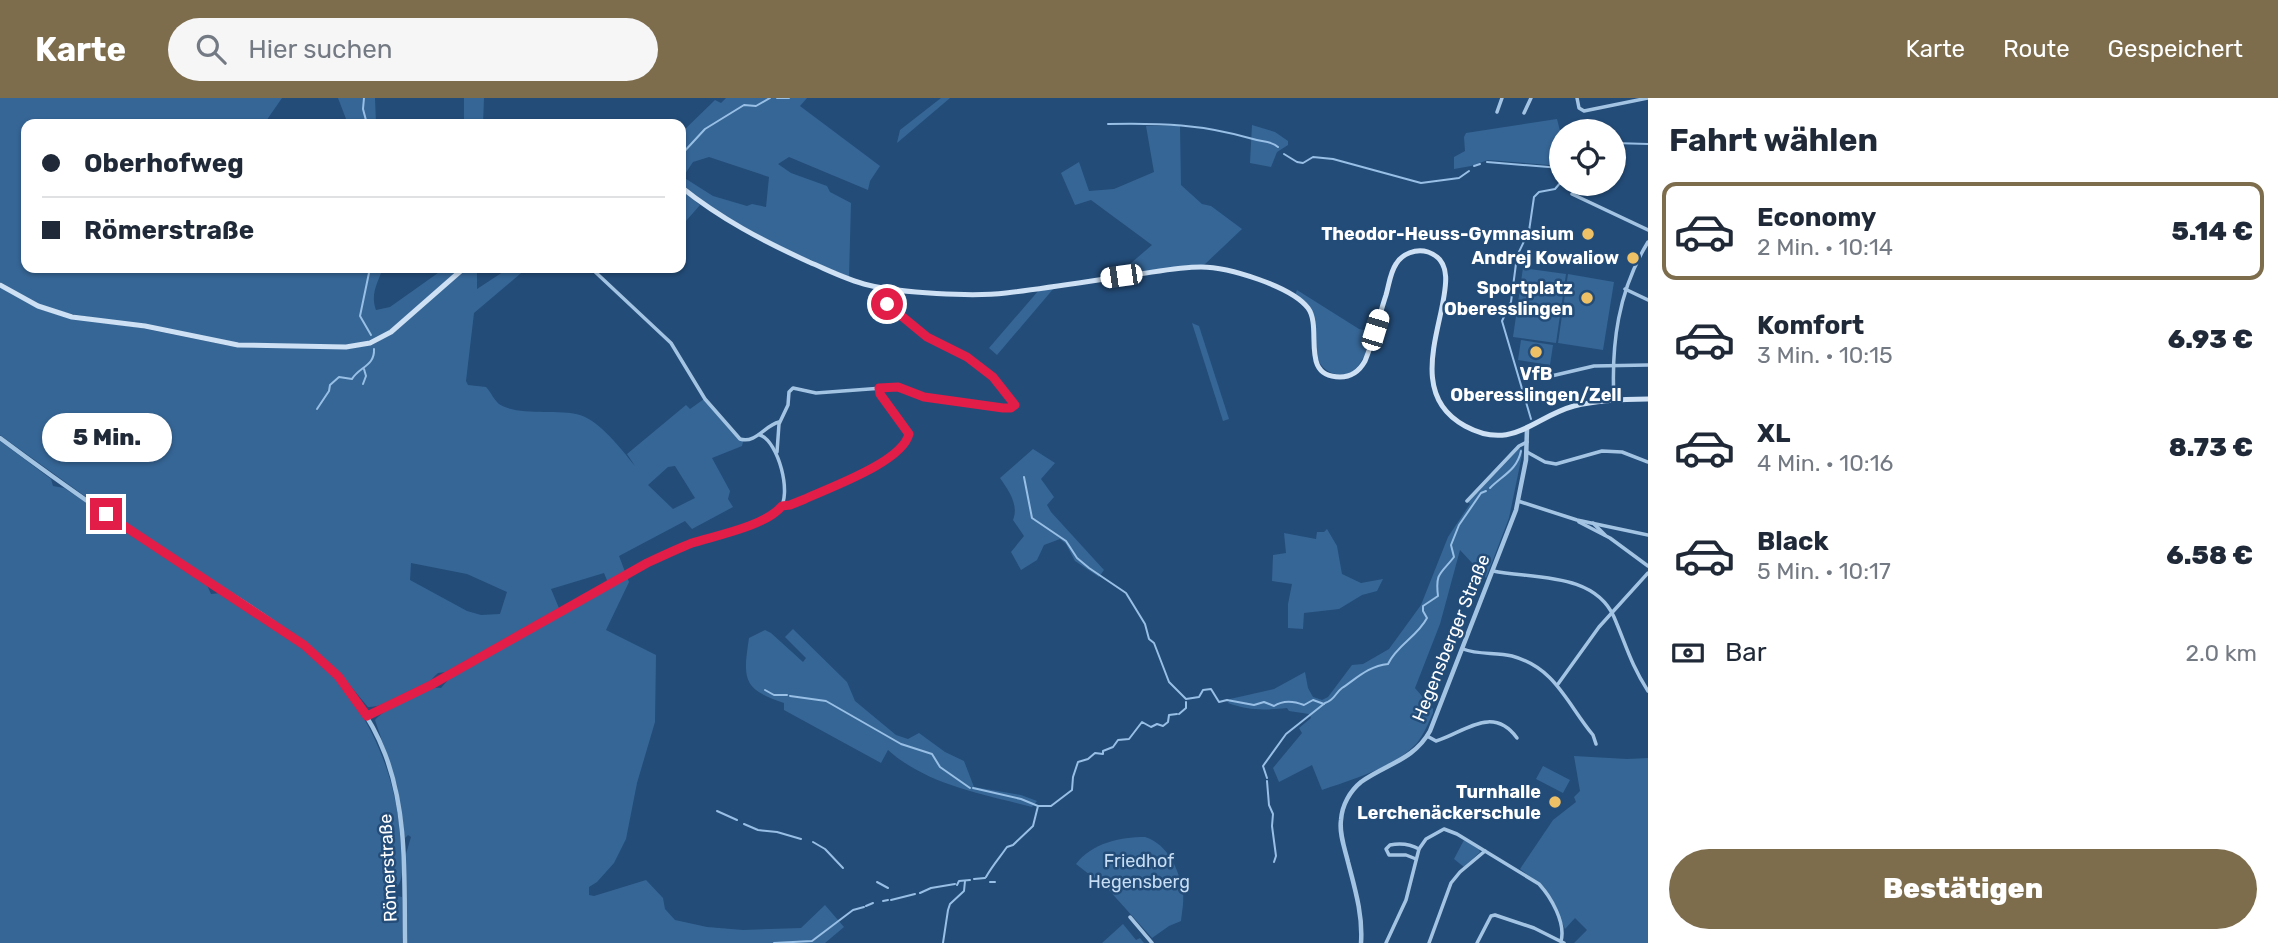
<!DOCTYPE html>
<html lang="de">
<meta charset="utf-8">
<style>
body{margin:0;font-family:Rubik,sans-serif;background:#f6f6f7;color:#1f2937;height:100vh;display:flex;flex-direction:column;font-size:26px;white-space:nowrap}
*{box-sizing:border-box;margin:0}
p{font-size:23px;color:#747a83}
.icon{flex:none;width:38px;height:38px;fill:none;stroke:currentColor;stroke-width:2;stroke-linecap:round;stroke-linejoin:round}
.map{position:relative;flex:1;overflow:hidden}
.details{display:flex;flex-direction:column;background:#fff;width:630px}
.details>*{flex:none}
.hud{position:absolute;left:21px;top:21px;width:665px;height:154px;border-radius:14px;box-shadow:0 2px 5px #0004;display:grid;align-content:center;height:154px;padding:0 21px;background:#fff}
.buttons{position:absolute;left:1549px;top:21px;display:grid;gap:14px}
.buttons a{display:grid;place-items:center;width:77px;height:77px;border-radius:50%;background:#fff;box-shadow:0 2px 5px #0004;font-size:35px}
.end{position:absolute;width:32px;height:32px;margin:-16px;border:9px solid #e11d48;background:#fff;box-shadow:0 0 0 4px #fff}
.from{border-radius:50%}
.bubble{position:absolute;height:49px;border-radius:24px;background:#fff;box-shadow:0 2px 5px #0004;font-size:23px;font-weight:800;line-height:49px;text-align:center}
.car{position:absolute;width:21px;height:42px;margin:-21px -10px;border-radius:9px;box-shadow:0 0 5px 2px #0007;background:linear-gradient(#fff 24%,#345 0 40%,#fff 0 76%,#345 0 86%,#fff 0)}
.hud b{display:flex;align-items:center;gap:24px;height:66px;font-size:26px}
.hud b+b{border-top:2px solid #e0e1e3}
.hud i{width:18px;height:18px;background:#1f2937}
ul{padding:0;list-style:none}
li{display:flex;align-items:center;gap:21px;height:98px;margin:0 14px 10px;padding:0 7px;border:4px solid transparent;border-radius:14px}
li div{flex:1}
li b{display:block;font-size:26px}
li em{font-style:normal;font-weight:800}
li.current{border-color:#7d6d4d}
li>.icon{width:63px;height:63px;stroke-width:1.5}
h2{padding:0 21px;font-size:32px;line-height:84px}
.pay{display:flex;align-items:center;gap:18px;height:77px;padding:0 21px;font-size:26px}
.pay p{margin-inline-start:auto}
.button{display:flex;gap:14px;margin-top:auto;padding:14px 21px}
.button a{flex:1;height:80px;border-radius:42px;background:#7d6d4d;color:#fff;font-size:28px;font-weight:800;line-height:80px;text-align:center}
header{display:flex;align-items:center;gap:42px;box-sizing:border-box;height:98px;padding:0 35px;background:#7d6d4d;color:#fff}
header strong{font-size:33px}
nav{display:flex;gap:38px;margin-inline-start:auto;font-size:24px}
.search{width:490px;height:63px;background:#f6f6f7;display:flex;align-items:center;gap:18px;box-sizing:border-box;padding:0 24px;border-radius:38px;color:#747a83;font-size:26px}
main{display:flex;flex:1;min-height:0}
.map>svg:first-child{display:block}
.green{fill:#366696;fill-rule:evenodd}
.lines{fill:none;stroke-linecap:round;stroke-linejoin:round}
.stream{stroke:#98bfe5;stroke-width:2}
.minor{stroke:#a4c4e4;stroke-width:3.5}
.tertiary{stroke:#a4c4e4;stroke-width:4.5}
.secondary{stroke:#cde0f4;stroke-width:5}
.route{stroke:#e11d48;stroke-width:9}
.poi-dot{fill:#efc167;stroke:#234c78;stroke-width:2.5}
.labels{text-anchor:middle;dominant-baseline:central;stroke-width:5;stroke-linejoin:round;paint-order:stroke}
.poi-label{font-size:18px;font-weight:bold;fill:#fff;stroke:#234c78;text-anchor:end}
.street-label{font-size:18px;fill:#fff;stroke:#234c78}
.park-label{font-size:18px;fill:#c6ddf3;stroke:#234c78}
</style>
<header>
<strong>Karte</strong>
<div class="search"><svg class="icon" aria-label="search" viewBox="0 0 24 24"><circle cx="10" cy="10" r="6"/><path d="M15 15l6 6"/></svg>Hier suchen</div>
<nav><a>Karte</a><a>Route</a><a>Gespeichert</a></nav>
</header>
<main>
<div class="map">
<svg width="1648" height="845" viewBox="0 0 1648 845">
<rect width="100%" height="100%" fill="#234c78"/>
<g class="green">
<path d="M0,0H282L264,26H26V170H383C378,184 370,196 376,212L390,209L445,170H461L390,232L366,244L344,247L236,245L72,216L44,209L0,184Z"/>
<polygon points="338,0 375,0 376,26 348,26"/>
<polygon points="464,0 484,0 483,26 464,26"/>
<path d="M726,0H807L800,8L880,68L870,83L868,92L789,59L778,66L791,75L827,88L830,94L851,105L849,179L783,150L725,119L681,87V35L715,2L721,5ZM709,59L769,79L766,109L752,106L747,108L713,98L683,79L693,64Z"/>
<polygon points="941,0 950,0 897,45 900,32"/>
<polygon points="1557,21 1561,37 1561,68 1488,62 1471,68 1454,71 1454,59 1465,53 1464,39 1466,35"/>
<polygon points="1252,27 1275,34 1288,43 1288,47 1277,54 1271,69 1250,65"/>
<polygon points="1146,28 1180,28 1181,87 1202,106 1211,108 1242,131 1204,167 1124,176 1123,172 1152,147 1091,102 1075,107 1061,75 1079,64 1089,93 1114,91 1154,74"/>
<polygon points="681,92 700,107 686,123 681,123"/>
<path d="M467,170H477V191L509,170H527L474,215L466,283L468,287L486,289C491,294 494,302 499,306C519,319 556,310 580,317C601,324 621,351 635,368L627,356L686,307L690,311L704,301L743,344L742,348L712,360L730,393L728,401L733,409L692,431L685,423L619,458L629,484L606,532L656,557L655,624L637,685L626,741L614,765L597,784L589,789V797L594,798L646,782L663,800L665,811L675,822L707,829L743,832L801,830L825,807L844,829L825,845H407L406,756L411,739L408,737L405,740L397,687L375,622C384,611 427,587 441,590L448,582L446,574L438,575C433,579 431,583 426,587C414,594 382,610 368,609L338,573L295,536L118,422L0,337V189L39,211L70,220L141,230L230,248L346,251L371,247L390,237ZM675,368L695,400L673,411L648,387L668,369ZM411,465L467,476L507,494L500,516L481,517L467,513L410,482ZM604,475L609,487L561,515L551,491Z"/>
<polygon points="1523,170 1566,176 1556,245 1513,239"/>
<polygon points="1568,176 1614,184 1603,252 1558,245"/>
<polygon points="1054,190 997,257 989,250 1039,192"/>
<path d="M1297,192L1359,231L1372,234C1367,252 1359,285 1332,275C1326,273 1320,267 1317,260C1313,246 1319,230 1314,217C1311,208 1303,203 1295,197Z"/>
<polygon points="1192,225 1199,228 1229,321 1223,323"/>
<polygon points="1521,242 1553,247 1550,267 1518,262"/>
<path d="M0,343L51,381L53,388L64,390L206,485L211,496L221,495C253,514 286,534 314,559C368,607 398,677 401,749C401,767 408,788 387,795L389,821H396L397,798L402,799V845H0Z"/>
<path d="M1518,350L1522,351V357L1509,420L1486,480L1460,452L1440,526L1415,590L1433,611V615C1428,626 1424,636 1417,645C1394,670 1353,681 1322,692L1312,667L1279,684L1273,670L1302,635L1299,630L1311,620L1309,616L1289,613L1287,610C1265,612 1250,613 1228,605L1230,601L1274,591L1305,574L1308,590L1313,599L1322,602L1328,599L1352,567L1363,566L1389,551L1421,507L1448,439L1470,406L1468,404Z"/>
<path d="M1033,351L1055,365L1041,381L1054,399L1047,407L1051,414L1104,472L1099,479L1075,463L1066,446L1060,441L1044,447L1037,462L1021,472L1011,454L1024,438L1013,422C1019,407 1009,393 1000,380Z"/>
<polygon points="1327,431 1337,448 1342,476 1361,485 1383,481 1377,493 1362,497 1339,511 1304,515 1303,531 1288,530 1288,506 1292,486 1272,483 1273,457 1286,455 1284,435 1316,441 1317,434 1324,434"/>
<path d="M793,531L847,584L855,603L896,637L908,641L919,635L945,654L964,663L974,689L1021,697L1037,703L1032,709C983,696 927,687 888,652L881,665L784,612V605C742,591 743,581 749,540L765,532L771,535L803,564L806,560L785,539Z"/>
<polygon points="1574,658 1627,661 1648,660 1648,845 1574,845 1587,832 1575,820 1565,831 1545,790 1520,771 1553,722 1576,704 1574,699 1580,693"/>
<polygon points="1543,668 1570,682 1563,695 1536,681"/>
<path d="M1145,739C1168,746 1180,773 1183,795C1184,804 1182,814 1181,823L1169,828L1152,840L1108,791L1076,766C1092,745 1120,739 1145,739Z"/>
<polygon points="1464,742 1479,751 1480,754 1464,769 1454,761"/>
<polygon points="1123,826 1136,842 1140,840 1144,845 1102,845"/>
</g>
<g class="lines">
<g class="stream">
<polyline points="364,0 363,11 367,26"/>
<polyline points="777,0 789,0"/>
<path d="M1108,26C1162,25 1201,26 1253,41C1262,44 1270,42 1278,49"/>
<polyline points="1614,45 1648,46"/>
<polyline points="1284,56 1297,64 1303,65 1313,59 1333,61 1421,85 1459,80 1469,73"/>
<polyline points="681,57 705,31 744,7 756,8 770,0"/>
<polyline points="1487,64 1561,70"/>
<polyline points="1474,68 1480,66"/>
<polyline points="370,170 360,218 371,237"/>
<polyline points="363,286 366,278 364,271"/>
<path d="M317,311L329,293L330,287L339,279L352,281C359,269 375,268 374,251"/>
<polyline points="1531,321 1502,223 1511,204 1517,158 1529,133 1534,99 1539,94 1555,91 1561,84"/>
<path d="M1024,379L1032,420L1066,443L1077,460L1089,470L1126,495L1145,526L1149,541L1154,545L1169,584L1186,601L1199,599L1203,592L1211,591L1219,604L1227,602L1254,607L1264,604L1274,608C1283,602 1294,603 1304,607L1313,602L1324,606"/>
<path d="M1490,390C1503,377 1517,372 1521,353"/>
<polyline points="765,592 774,597 787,597"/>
<polyline points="790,598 826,603 901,646 932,656 940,669 970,690"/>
<polyline points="1179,616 1186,610 1186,604"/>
<path d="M1267,680L1263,668L1286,636L1325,605C1335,602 1335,595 1342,590C1357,580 1369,568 1388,566C1397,547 1417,539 1427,520L1423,513V508L1438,498C1435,474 1441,476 1454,459L1451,447L1459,427L1481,395L1486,393"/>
<polyline points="1267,683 1269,707 1273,716 1272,728 1276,758 1274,764"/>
<polyline points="973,690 1021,701 1038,708"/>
<polyline points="717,713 737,722"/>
<polyline points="744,726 758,732 777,734 801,741"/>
<polyline points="813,744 825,751 843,770"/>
<path d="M986,779C992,768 1000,759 1007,749L1013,747L1033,728L1038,708H1051L1072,692L1073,679L1078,664L1088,661L1095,655L1103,656V653L1113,649L1118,642L1129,641L1142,624L1151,629L1157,626L1163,628L1168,624L1169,617L1177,616"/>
<polyline points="974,781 985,780"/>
<polyline points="877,784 888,790"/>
<polyline points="990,784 995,784"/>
<polyline points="957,787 959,783 970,782"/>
<polyline points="920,795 931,790 955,786"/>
<polyline points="891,802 915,796"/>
<polyline points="883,803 888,802"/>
<polyline points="866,808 873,805"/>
<polyline points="774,845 812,843 853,812 864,809"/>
<polyline points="943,845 948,812 950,806 964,793 965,783"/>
</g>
<g class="minor">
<polyline points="1577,0 1579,10 1584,13 1648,0"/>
<polyline points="1497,14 1502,0"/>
<polyline points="1524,15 1531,0"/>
<polyline points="1572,96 1648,132"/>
<path d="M591,170L671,245L705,301L740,341C756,346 765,327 779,324"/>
<polyline points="1625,191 1648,202"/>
<polyline points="1547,279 1594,268 1648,267"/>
<path d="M1614,303C1611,246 1618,193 1648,144"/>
<polyline points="777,354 779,326 788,307 789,294 793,290 816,295 896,289 924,299 1003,310 1011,310 1015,307 990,277 963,257 925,238 887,206 883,200 883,190"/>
<polyline points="1527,354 1545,364 1556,366 1602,353 1622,354 1648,364"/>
<polyline points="1467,403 1519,348 1527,344"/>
<polyline points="1518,403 1577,422 1648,437"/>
<path d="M782,408C801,408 877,370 893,357C900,352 908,344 908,335L880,296L879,291"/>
<polyline points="1579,424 1610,440 1648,468"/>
<polyline points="1593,425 1605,437"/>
<path d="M1493,473C1533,481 1594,474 1614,519C1626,547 1631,567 1648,593"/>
<path d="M1463,551C1478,557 1496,554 1512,558C1556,570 1567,606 1593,637L1596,646"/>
<polyline points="1558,586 1599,529 1648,475"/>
<path d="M367,618C425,590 480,560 536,528C585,499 633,469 685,448C709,439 762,429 779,412C793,397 778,343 760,337"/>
<path d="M1427,638L1436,643C1464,635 1492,606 1517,640"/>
<path d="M1416,761L1406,757H1389L1386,751L1390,747C1400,745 1410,746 1419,751"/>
<polyline points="1130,819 1152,845"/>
<path d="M1386,845L1406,802L1419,751L1426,741L1444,731L1457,736L1539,786C1551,799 1566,825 1561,843"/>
<polyline points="1429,845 1451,785 1460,774 1485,753"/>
<polyline points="1477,845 1491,818 1495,817 1534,830 1564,845"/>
</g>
<g class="tertiary">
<path d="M0,340C51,378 103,415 157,450C243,507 346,553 385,656C408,716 404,781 405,845"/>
<path d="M1361,845C1363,817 1355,791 1348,764C1345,751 1339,736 1341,722C1342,707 1350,693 1361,684C1386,666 1414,662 1430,633L1516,412L1526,362L1527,331"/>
</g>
<g class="secondary">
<path d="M681,89C721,121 763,143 809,164C828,172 847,182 868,187C901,195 972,199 1006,195C1048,190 1090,183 1132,177C1155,174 1178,169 1201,169C1228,169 1291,188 1308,210C1323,230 1299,279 1340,279C1352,279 1360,272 1365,263C1374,241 1379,218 1386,197C1389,187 1390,175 1396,166C1402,156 1416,150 1428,154C1483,172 1385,285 1465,328C1513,354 1533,319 1574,308C1598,302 1624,301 1648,301"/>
<polyline points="0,187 38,208 72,219 145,228 238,247 346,249 370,245 391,234 464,170"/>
</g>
</g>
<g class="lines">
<path class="route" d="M106,416L304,547L338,578L367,618L431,587L647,465C662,458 677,451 692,445C718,437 765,428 782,408L790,407L805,401C831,389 902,364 909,336L880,296L879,290L898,289L924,299L1003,310H1011L1015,307L993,279L967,259L927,239L887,206"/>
</g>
<g class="poi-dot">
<circle cx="1588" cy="136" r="7"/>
<circle cx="1633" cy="160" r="7"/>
<circle cx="1587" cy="200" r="7"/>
<circle cx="1536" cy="254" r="7"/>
<circle cx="1555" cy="704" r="7"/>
</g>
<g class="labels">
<g class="poi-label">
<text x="1574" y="136">Theodor-Heuss-Gymnasium</text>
<text x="1619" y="160">Andrej Kowaliow</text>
<text x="1573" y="190">Sportplatz<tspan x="1573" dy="21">Oberesslingen</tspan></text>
<text x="1536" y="276" text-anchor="middle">VfB<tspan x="1536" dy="21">Oberesslingen/Zell</tspan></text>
<text x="1541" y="694">Turnhalle<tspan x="1541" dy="21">Lerchenäckerschule</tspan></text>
</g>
<g class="street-label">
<text transform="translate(1451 540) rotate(-68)">Hegensberger Straße</text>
<text transform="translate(388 770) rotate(-93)">Römerstraße</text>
</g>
<g class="park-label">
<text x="1139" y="763">Friedhof<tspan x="1139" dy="21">Hegensberg</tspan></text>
</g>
</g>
</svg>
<div class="buttons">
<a><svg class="icon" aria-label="locate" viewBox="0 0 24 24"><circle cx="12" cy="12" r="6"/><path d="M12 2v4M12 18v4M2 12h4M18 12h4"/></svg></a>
</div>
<i class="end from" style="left:887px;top:206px"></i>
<i class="end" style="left:106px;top:416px"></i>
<div class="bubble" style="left:42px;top:315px;width:130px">5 Min.</div>
<i class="car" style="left:1121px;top:178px;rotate:262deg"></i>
<i class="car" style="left:1375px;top:232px;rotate:17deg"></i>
<div class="hud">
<b><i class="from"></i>Oberhofweg</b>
<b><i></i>Römerstraße</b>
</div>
</div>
<section class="details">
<h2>Fahrt wählen</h2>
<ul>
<li class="current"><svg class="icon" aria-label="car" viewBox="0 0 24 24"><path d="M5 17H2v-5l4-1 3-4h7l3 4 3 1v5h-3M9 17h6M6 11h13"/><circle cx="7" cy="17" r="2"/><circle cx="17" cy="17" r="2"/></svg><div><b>Economy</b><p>2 Min. · 10:14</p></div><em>5.14 €</em></li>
<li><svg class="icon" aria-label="car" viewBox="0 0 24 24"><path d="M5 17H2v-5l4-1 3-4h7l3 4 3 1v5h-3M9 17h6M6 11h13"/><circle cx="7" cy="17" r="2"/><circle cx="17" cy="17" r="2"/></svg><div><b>Komfort</b><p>3 Min. · 10:15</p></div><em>6.93 €</em></li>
<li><svg class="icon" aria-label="car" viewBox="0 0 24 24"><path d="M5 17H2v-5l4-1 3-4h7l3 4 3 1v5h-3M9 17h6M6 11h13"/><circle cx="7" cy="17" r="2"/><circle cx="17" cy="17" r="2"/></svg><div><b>XL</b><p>4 Min. · 10:16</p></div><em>8.73 €</em></li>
<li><svg class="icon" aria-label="car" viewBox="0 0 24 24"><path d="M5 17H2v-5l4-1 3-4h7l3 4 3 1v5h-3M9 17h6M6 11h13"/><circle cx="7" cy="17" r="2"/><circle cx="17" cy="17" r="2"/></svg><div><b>Black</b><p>5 Min. · 10:17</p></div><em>6.58 €</em></li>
</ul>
<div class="pay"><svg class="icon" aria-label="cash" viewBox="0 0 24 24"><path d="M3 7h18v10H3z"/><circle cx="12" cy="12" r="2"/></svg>Bar<p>2.0 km</p></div>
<div class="button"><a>Bestätigen</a></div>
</section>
</main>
